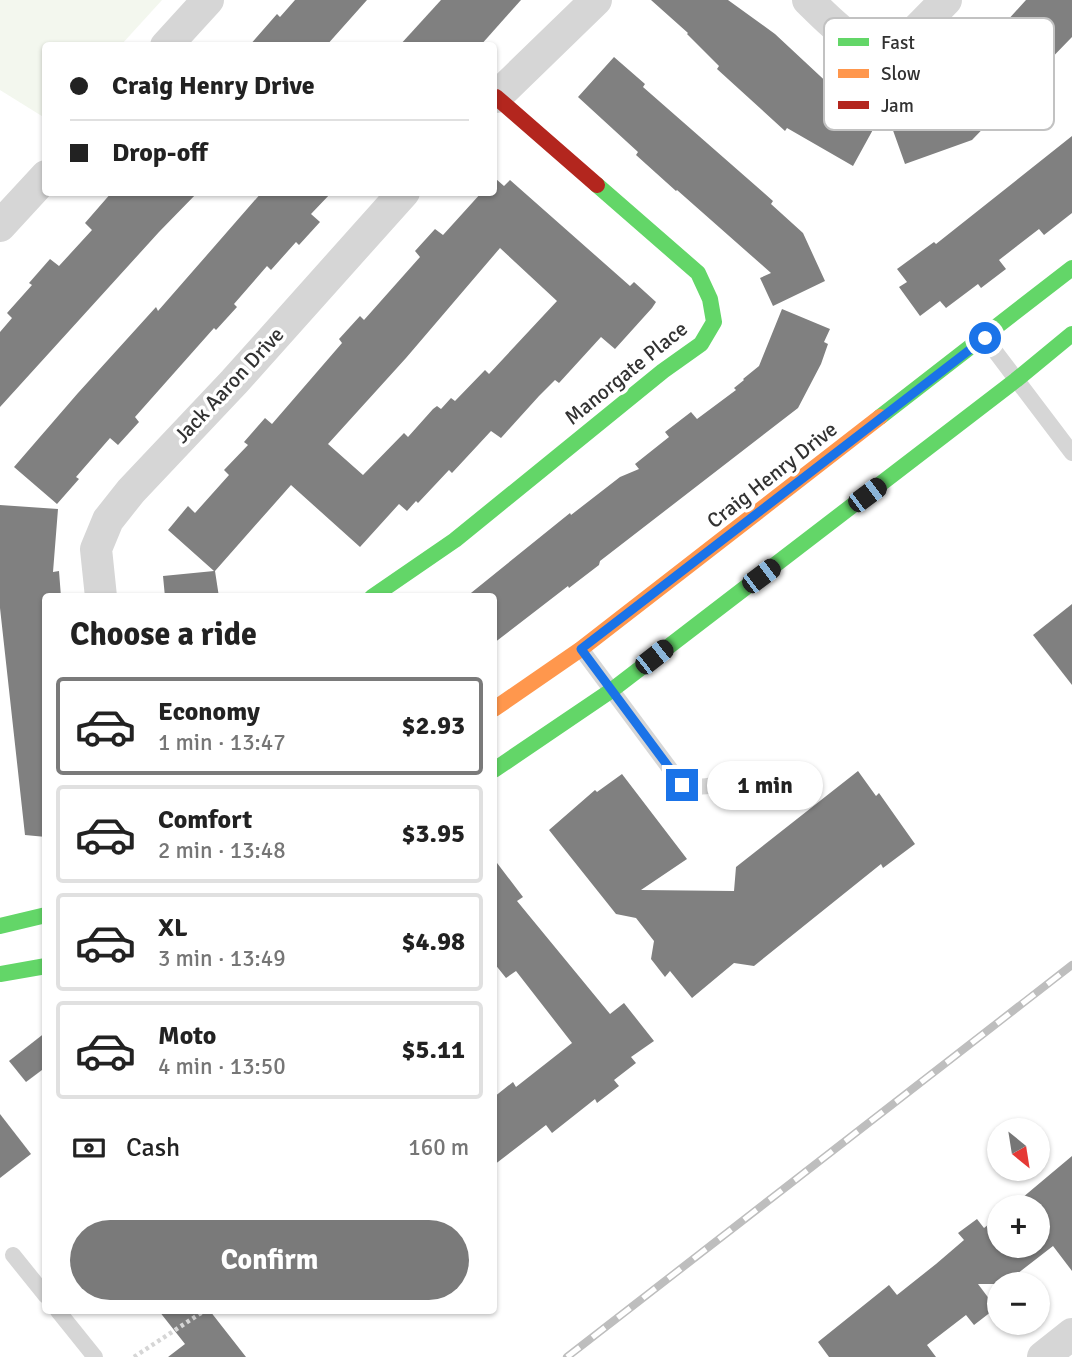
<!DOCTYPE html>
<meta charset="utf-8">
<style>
body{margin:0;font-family:Signika,sans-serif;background:#f6f6f6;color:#222;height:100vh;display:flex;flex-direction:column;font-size:26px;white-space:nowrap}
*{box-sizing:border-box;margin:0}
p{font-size:23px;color:#767676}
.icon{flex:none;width:38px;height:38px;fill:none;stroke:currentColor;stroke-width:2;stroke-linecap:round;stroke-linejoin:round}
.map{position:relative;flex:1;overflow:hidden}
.side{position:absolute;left:42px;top:593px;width:455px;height:721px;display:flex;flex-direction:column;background:#fff;border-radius:7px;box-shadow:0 2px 5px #0004}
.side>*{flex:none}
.top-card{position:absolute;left:42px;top:42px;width:455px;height:154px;border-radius:7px;box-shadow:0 2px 5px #0004;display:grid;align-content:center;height:154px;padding:0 28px;background:#fff}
.needle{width:46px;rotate:150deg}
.fabs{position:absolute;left:987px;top:1118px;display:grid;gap:14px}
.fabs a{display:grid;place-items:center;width:63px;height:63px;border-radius:50%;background:#fff;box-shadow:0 2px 5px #0004;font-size:35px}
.end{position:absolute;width:32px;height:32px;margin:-16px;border:9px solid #1a73e8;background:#fff;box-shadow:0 0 0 4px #fff}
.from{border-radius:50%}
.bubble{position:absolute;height:49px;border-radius:24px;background:#fff;box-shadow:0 2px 5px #0004;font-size:23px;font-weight:700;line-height:49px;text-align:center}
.car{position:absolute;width:21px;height:42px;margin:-21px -10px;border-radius:9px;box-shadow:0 0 5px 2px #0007;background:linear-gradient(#222 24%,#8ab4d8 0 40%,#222 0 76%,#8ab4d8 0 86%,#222 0)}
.top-card b{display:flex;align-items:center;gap:24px;height:66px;font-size:26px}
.top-card b+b{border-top:2px solid #e0e0e0}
.top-card i{width:18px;height:18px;background:#222}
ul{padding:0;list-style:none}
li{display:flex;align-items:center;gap:21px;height:98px;margin:0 14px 10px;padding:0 14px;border:4px solid #e0e0e0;border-radius:7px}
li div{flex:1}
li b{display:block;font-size:26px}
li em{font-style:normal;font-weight:700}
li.selected{border-color:#7a7a7a}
li>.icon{width:63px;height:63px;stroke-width:1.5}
h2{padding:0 28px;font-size:32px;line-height:84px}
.pay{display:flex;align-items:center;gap:18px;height:77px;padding:0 28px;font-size:26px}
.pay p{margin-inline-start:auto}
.primary-button{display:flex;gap:14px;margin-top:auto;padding:14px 28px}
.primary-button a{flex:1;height:80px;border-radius:42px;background:#7a7a7a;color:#fff;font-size:28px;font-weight:700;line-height:80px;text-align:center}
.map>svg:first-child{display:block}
.green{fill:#f3f7ee}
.building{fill:#808080;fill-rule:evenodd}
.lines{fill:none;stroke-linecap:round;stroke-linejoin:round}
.path{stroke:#d6d6d6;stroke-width:4.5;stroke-dasharray:3.5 3.5;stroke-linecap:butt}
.lane{stroke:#d6d6d6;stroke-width:16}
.street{stroke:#d6d6d6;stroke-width:32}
.fast{stroke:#63d668;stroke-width:16}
.slow{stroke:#ff974d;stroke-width:16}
.jam{stroke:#b3261e;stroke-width:16}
.rail-casing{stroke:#bebebe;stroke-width:8}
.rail{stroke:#fff;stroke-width:5;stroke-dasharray:16;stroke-linecap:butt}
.route{stroke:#1a73e8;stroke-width:9}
.labels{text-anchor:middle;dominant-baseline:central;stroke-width:7;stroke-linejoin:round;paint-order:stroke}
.street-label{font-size:21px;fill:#323232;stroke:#fff}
.key{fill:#fff;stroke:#c2c2c2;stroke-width:2}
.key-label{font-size:19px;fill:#323232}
</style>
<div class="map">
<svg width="1072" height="1357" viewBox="0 0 1072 1357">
<rect width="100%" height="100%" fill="#fff"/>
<polygon class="green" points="0,0 162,0 121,45 46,46 45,118 0,90"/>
<g class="building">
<polygon points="295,0 367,0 326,46 249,46 277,14 280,17"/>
<polygon points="441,0 521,0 480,46 399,46"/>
<polygon points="651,0 728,0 775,34 834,89 881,115 853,166 787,128 785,131 717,69 719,66 687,34 688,33"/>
<polygon points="1026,0 1072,0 1072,37 972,140 905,164 885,108 914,97 920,114 1002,18 1006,22"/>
<polygon points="614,57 645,84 643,87 773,201 771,204 803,233 825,281 773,306 760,278 771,273 677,190 676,191 636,155 638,152 578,97"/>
<polygon points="1072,136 1072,213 1044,235 1039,229 999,260 1006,269 981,288 978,284 946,308 940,301 920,316 899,287 907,282 897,269 934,242 936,244"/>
<path d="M496,179L504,186L510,180L630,286L634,282L656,302L652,308L615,349L601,337L559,383L555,380L539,396L501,438L491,431L452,473L449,470L418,503L416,501L407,511L399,504L360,547L291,485L215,571L219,597H165L163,576L214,571L168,530L188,506L195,513L229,475L224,470L248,445L244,442L265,418L272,424L342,343L339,339L360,316L364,320L420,257L415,251L435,229L443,235L482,192H494V181ZM500,248L557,301L489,374L485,370L455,401L451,398L441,409L437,406L433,409L408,437L404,433L363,475L328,444L406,358Z"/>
<polygon points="112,192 198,192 159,232 0,407 0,332 12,318 7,313 32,285 29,283 50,259 59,266 92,230 85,223"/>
<polygon points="262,192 332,192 311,214 320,222 299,245 296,242 271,270 267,266 234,304 237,307 216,330 214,328 135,417 139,422 118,445 110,438 76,477 79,479 57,504 14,467 78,393 156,307 158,311"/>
<polygon points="782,309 830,329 824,342 828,344 821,364 798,408 600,561 599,565 569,588 568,586 494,643 494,597 466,597 570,513 571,515 620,477 639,469 635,464 669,437 665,432 691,412 697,419 736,390 734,388 744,380 743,379 759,366"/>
<polygon points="0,505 58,509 53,572 59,571 61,597 46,597 46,837 25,835 0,608"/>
<polygon points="1072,604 1072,685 1033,635"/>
<polygon points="858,771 876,796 879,793 915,844 883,868 881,864 754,966 734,963 692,998 670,971 665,977 651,959 654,941 636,918 616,914 549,830 595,790 597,792 622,774 687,859 641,890 734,891 736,867"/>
<polygon points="494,859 523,897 517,901 610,1014 624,1003 654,1041 631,1057 636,1063 614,1080 619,1086 597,1103 595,1099 552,1133 546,1125 494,1165 494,1097 513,1082 516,1087 572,1043 516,971 506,978 494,963"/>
<polygon points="46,1032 46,1067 26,1082 9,1061"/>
<polygon points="0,1114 31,1154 0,1178"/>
<polygon points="1072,1156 1072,1271 1053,1246 1004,1284 978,1284 996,1308 974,1325 966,1315 927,1345 936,1357 829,1357 818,1342 889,1285 897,1295 936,1264 964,1240 958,1233 977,1219 984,1228 999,1216 999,1246 1038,1246 1038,1208 1010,1208"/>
<polygon points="159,1311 210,1311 246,1357 168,1357 185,1344"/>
</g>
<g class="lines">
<polyline class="path" points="134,1357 204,1311"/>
<g class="lane">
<polyline points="985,338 1072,453"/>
<path d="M581,649L682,785C706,790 721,784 742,774"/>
<polyline points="13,1255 46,1296"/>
<polyline points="58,1311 95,1357"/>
</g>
<g class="street">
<path d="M808,0C834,25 857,53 897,50L946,0"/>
<polyline points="166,46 208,0"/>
<polyline points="496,97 596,0"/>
<polyline points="0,226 46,176"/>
<polyline points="101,597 96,549 108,520 131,491 234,382 404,192"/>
<polyline points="1043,1357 1072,1334"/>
</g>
<g class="fast">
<polyline points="880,417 1072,268"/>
<polyline points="372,597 455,540 663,371 701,344 714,322 710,299 698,273 597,185"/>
<polyline points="494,770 612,690 1016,380 1072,334"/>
<polyline points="0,926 46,915"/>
<polyline points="0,974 46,966"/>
</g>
<polyline class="slow" points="494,709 581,649 880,417"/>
<polyline class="jam" points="494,99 496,97 597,185"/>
<g class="rail-casing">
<polyline id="rail" points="567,1357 1072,965"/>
</g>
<use href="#rail" class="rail"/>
</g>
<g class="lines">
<polyline class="route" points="682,785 581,649 985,338"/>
</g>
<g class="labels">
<g class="street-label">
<text transform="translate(626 373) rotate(-39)">Manorgate Place</text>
<text transform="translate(229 385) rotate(-47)">Jack Aaron Drive</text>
<text transform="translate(772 475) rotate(-38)">Craig Henry Drive</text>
</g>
</g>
<rect x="824" y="18" width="230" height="112" rx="10" class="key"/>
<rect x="838" y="38" width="31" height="8" fill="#63d668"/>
<rect x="838" y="69" width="31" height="9" fill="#ff974d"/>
<rect x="838" y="101" width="31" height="8" fill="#b3261e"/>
<g class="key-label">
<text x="881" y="49">Fast</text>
<text x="881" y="80">Slow</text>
<text x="881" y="112">Jam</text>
</g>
</svg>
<div class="fabs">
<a><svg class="needle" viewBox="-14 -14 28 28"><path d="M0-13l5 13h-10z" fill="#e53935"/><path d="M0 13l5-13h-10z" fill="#767676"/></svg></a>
<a>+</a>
<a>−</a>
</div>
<i class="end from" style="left:985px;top:338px"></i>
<i class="end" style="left:682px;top:785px"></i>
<div class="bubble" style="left:707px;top:761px;width:116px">1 min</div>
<i class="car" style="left:867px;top:495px;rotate:53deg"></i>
<i class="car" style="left:761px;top:576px;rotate:53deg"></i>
<i class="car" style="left:654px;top:657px;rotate:52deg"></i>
<div class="top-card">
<b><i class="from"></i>Craig Henry Drive</b>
<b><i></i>Drop-off</b>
</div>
<section class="side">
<h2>Choose a ride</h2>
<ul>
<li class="selected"><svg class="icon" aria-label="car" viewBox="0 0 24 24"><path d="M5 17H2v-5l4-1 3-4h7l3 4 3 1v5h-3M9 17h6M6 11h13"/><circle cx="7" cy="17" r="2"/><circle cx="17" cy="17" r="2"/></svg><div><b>Economy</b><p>1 min · 13:47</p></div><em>$2.93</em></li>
<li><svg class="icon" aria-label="car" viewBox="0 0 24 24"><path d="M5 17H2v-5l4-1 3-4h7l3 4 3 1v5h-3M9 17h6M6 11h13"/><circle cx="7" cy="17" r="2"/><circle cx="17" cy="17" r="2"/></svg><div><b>Comfort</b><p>2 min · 13:48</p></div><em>$3.95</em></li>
<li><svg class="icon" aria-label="car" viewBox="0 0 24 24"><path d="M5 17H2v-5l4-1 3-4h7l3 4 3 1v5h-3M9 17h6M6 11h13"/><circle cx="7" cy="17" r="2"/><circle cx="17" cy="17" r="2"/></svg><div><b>XL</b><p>3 min · 13:49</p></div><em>$4.98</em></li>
<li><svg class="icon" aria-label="car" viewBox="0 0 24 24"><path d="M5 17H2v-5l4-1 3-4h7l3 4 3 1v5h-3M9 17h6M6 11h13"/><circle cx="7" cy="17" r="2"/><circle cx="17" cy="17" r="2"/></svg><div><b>Moto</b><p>4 min · 13:50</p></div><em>$5.11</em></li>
</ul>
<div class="pay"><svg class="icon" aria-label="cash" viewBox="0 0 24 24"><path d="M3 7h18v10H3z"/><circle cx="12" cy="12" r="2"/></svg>Cash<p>160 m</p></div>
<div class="primary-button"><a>Confirm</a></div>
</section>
</div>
